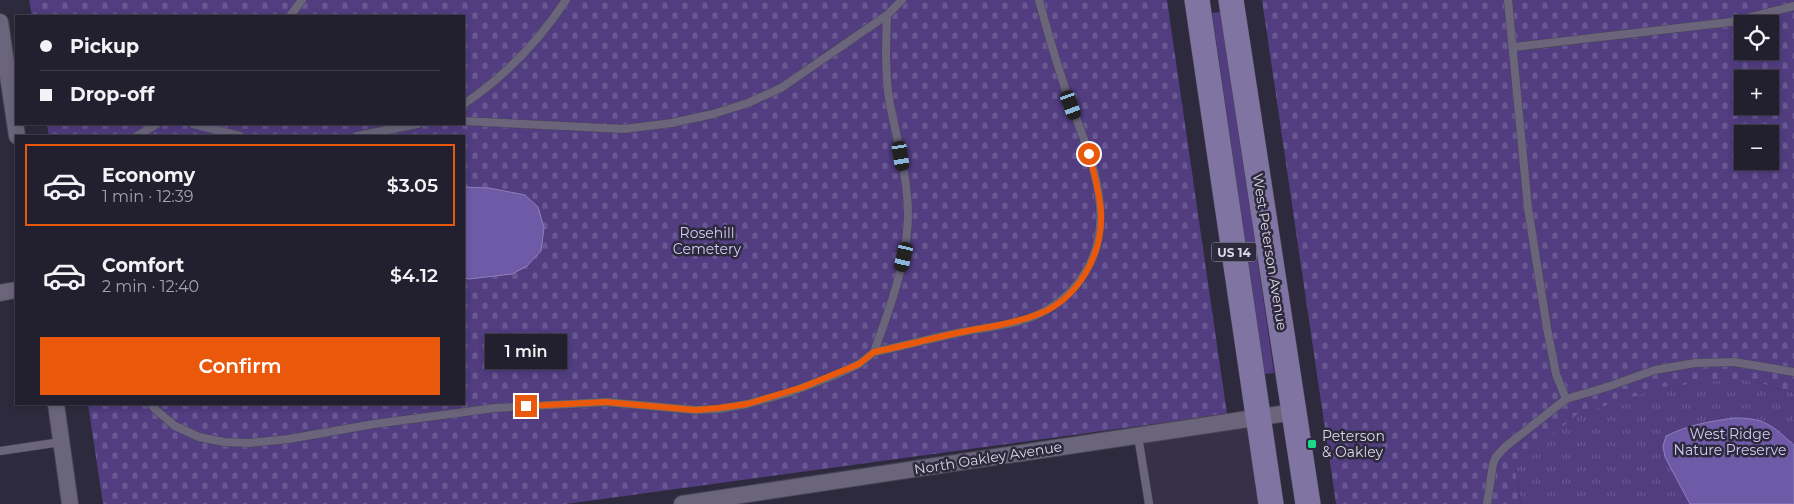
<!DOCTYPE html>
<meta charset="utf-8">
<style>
body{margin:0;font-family:Montserrat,sans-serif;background:#2e2d3a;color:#f1f3f6;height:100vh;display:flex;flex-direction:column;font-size:19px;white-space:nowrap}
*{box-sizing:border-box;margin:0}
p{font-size:16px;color:#a2a3aa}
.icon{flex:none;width:28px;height:28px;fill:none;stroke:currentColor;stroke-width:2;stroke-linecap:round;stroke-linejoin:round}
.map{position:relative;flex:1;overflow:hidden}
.panel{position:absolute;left:15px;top:135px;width:450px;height:270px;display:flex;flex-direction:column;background:#22202e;border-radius:0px;box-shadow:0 2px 8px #0003,0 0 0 1px #3f3e4a}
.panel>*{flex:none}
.top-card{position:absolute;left:15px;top:15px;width:450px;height:110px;border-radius:0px;box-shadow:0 2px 8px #0003,0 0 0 1px #3f3e4a;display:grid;align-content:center;height:110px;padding:0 25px;background:#22202e}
.tools{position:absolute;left:1734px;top:15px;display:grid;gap:10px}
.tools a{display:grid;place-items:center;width:45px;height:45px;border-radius:0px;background:#22202e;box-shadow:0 2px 8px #0003,0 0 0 1px #3f3e4a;font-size:25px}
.end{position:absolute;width:22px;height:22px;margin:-11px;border:6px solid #ea580c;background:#fff;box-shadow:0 0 0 2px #fff}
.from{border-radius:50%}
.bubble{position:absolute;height:35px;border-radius:0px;background:#22202e;box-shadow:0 2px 8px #0003,0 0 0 1px #3f3e4a;font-size:16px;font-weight:600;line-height:35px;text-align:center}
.car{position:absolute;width:15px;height:30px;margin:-15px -8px;border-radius:6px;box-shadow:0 0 4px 1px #0007;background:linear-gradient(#222 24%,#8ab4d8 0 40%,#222 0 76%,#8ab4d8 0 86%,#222 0)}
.top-card b{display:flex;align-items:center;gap:18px;height:48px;font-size:19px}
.top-card b+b{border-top:1px solid #3f3e4a}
.top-card i{width:12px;height:12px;background:#f1f3f6}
ul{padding:9px 0 0;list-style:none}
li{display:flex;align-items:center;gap:15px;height:82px;margin:0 10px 8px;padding:0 15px;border:2px solid transparent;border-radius:0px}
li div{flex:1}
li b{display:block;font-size:19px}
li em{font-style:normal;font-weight:600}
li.current{border-color:#ea580c}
li>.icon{width:45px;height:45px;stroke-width:1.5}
.cta{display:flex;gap:10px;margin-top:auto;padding:10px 25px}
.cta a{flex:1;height:58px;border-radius:0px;background:#ea580c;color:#fff;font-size:20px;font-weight:600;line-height:58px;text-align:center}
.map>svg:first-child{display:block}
.built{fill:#363049}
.cemetery{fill:url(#cemetery-stones);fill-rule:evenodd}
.park{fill:url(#park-tufts)}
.garden{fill:#513d80}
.water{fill:#6f5aa7;stroke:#8f80ba}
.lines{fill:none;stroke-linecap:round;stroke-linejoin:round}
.service-casing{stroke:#494655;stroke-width:9}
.minor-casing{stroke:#494655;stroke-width:18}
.primary-casing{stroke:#494655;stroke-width:26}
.service{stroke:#6a657b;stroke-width:8}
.minor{stroke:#6a657b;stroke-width:16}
.primary{stroke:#7f74a2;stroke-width:25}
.route{stroke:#ea580c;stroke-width:6}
.poi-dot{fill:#1ad988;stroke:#2e2a3d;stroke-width:2}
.labels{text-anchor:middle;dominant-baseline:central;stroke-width:5;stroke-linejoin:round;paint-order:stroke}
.shield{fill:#2e2a3d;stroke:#a7a4b3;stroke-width:1}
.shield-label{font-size:12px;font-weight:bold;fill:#dbd9e5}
.park-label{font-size:14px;fill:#d4cbf6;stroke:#2e2a3d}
.street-label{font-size:14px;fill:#dbd9e5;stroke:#2e2a3d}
.poi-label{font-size:14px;fill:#dbd9e5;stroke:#2e2a3d;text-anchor:start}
</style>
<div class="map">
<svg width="1794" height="504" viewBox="0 0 1794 504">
<defs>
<pattern id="cemetery-stones" width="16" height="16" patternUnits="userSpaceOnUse" patternTransform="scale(1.25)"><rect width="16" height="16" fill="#513d80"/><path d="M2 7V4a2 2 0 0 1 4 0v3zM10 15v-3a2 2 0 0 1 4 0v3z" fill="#695892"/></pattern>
<pattern id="park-tufts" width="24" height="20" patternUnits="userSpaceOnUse" patternTransform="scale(1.25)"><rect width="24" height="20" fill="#513d80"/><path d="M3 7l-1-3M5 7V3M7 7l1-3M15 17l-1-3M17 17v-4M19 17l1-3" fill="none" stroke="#695892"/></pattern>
</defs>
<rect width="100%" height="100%" fill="#2e2a3d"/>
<polygon class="built" points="1246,412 1260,504 1147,504 1135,426"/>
<g class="cemetery">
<polygon points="29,0 1167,0 1227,414 566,504 103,504 88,404 464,404 464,136 49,136 47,124 464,124 464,16 32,16"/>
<path d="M1262,0H1794V393L1759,383L1737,380L1664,387L1515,468L1521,504H1336ZM1742,24H1770V51H1742ZM1742,79H1770V106H1742ZM1742,134H1770V161H1742Z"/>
</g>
<polygon class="park" points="1737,379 1759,383 1794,393 1794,504 1521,504 1515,468 1576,415 1664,387"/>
<polygon class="garden" points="1220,12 1225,34 1274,373 1264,374 1212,13"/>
<g class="water">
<polygon points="464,187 489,188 525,195 538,207 544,228 541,251 527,266 512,274 469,279 464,278"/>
<path d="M1735,418C1766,418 1772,426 1794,445V504H1690L1665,457L1663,446L1666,436C1688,425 1711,421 1735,418Z"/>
</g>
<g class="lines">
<g class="service-casing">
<g id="service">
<polyline points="1508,0 1528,208 1547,328 1556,374 1566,399"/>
<polyline points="290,16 302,0"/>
<polyline points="1514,47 1731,22 1794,6"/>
<path d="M464,104C505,76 539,41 566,0"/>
<polyline points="464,121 624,129 672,123 713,114 748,103 781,88 887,15 902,0"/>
<polyline points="193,124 240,136"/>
<polyline points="137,136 157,124"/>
<polyline points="357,136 418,124"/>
<path d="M874,352C890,307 907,263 908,215C908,176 896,137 889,99C885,71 886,43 887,15"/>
<path d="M151,404L156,410L175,426L199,437L224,442L249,443L289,439L374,424L495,408L606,402L695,410L719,409L747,404L788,393L833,376L859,364L874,352C903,346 933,338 962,332C988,327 1016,325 1039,314C1059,304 1075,290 1086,271C1120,214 1086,147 1066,91C1056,61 1047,30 1039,0"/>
<polyline points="1138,436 1149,504"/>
<polyline points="0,451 61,442"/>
<polyline points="1487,504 1493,464 1496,457 1505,447 1566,399 1607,387 1655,370 1695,363 1734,362 1794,372"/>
</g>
</g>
<g class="minor-casing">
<g id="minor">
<polyline points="0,22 17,136"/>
<polyline points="0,293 16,290"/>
<polyline points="56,404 70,504"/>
<polyline points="682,504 1294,412"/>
</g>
</g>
<g class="primary-casing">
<g id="primary">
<polyline points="1197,0 1271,504"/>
<polyline points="1231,0 1308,504"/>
</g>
</g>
<use href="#service" class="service"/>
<use href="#minor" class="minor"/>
<use href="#primary" class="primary"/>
</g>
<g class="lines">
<path class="route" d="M526,406L606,402L695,410L719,408L747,404L803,387L859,364L874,352C903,346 933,338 962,332C987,327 1012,324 1036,315C1077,301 1103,255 1101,213C1100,193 1094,174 1089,154"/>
</g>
<rect class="poi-dot" x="1307" y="439" width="10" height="10" rx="2.5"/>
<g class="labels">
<rect class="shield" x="1211.5" y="242.5" width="45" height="19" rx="4"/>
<g class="shield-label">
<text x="1234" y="252">US 14</text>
</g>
<g class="park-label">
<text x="707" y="233">Rosehill<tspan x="707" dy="16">Cemetery</tspan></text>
<text x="1730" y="434">West Ridge<tspan x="1730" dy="16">Nature Preserve</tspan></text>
</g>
<g class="street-label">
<text transform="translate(1270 252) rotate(81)">West Peterson Avenue</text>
<text transform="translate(988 458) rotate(-9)">North Oakley Avenue</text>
</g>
<g class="poi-label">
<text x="1322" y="436">Peterson<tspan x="1322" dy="16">&amp; Oakley</tspan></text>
</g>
</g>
</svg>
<div class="tools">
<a><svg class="icon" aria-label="locate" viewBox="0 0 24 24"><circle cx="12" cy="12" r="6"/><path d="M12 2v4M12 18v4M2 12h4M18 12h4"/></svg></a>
<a>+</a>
<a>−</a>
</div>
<i class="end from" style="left:1089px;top:154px"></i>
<i class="end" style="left:526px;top:406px"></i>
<div class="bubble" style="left:485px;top:334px;width:82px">1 min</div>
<i class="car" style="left:1071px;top:105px;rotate:160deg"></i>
<i class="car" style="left:901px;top:156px;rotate:171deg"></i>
<i class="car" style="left:904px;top:257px;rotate:193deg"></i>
<div class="top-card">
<b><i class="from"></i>Pickup</b>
<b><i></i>Drop-off</b>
</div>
<section class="panel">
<ul>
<li class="current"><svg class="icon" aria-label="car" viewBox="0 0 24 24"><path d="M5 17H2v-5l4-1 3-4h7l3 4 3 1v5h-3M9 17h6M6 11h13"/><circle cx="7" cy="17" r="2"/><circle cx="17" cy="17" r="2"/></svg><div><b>Economy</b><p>1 min · 12:39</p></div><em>$3.05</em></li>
<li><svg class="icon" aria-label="car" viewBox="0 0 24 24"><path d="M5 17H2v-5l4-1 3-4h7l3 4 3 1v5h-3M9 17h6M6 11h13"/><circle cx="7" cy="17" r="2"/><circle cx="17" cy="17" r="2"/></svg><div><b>Comfort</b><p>2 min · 12:40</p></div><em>$4.12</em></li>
</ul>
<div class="cta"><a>Confirm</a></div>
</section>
</div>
